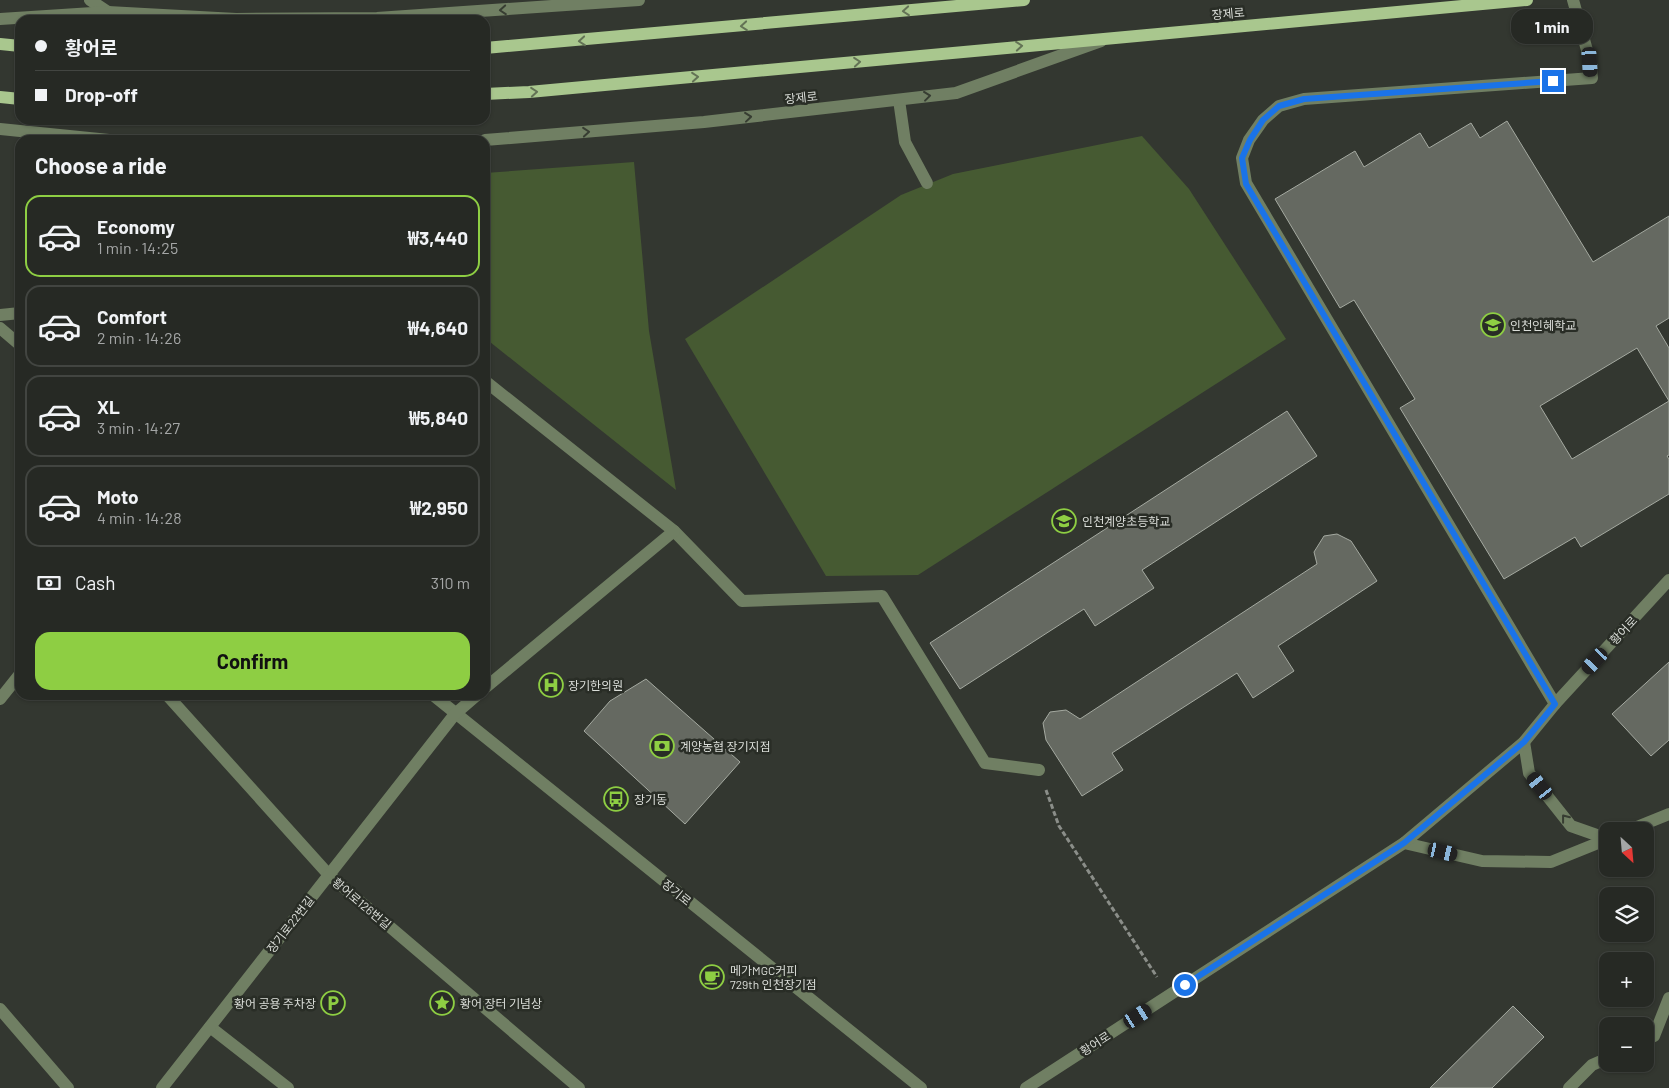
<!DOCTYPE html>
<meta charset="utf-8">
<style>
body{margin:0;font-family:Barlow,"Noto Sans KR",sans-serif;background:#323531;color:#f1f3f6;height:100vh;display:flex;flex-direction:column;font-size:19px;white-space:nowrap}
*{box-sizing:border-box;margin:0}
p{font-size:16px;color:#a4a6a6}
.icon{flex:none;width:28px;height:28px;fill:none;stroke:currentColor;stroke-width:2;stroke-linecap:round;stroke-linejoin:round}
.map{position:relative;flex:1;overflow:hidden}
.sheet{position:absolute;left:15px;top:135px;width:475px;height:565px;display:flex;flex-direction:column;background:#262924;border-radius:15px;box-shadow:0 1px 4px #0004,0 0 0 1px #424541}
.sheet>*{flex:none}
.top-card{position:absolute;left:15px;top:15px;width:475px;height:110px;border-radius:15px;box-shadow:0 1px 4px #0004,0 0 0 1px #424541;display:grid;align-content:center;height:110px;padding:0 20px;background:#262924}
.needle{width:32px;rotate:154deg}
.fabs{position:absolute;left:1599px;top:822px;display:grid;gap:10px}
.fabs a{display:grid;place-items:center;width:55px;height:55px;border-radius:10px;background:#262924;box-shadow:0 1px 4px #0004,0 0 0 1px #424541;font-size:25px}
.end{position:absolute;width:22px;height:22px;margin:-11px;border:6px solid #1a73e8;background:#fff;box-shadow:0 0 0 2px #fff}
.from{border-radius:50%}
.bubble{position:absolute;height:35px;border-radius:15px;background:#262924;box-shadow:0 1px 4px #0004,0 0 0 1px #424541;font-size:16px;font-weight:700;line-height:35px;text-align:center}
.car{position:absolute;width:15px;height:30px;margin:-15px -8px;border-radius:6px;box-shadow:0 0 4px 1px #0007;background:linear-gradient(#222 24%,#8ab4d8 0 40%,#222 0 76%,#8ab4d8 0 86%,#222 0)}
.top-card b{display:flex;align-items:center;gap:18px;height:48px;font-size:19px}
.top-card b+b{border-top:1px solid #424541}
.top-card i{width:12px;height:12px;background:#f1f3f6}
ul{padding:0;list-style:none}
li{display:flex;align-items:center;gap:15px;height:82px;margin:0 10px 8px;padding:0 10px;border:2px solid #424541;border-radius:15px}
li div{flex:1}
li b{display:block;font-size:19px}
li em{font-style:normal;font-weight:700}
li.current{border-color:#8ece43}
li>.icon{width:45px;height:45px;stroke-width:1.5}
h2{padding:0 20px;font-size:22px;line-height:60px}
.pay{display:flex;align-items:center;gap:12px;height:55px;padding:0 20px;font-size:19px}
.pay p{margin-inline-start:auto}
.cta{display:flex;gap:10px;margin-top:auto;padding:10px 20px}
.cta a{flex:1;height:58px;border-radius:15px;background:#8ece43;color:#111;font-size:20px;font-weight:700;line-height:58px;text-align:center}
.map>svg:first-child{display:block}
.green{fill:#465a32}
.building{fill:#656961;stroke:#a5aaa1;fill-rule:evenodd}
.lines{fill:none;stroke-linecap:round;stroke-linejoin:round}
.path{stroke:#8b8e89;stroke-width:3;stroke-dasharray:5 2.5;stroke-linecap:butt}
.minor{stroke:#707f63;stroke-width:12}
.major{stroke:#a9c78e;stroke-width:12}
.oneway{stroke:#373d32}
.oneway2{stroke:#637255}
.route{stroke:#1a73e8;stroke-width:6}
.labels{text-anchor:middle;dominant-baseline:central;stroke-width:5;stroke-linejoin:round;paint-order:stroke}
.street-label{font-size:12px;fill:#daddd8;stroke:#292d26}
.poi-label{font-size:12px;fill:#daddd8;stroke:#292d26;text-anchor:start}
</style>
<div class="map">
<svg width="1669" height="1088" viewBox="0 0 1669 1088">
<rect width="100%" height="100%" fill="#333730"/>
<g class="green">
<polygon points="1142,136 1189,189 1286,339 918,575 826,576 685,339 901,195 953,174"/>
<polygon points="634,162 649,331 676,490 485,338 485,173"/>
</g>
<g class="building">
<path d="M1507,121L1593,262L1669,216V318L1656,326L1669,348V455L1667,456L1669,459V494L1581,547L1575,537L1504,579L1400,408L1415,399L1354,300L1340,308L1275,199L1355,151L1364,167L1420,133L1429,148L1471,123L1480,138ZM1637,348L1669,401L1572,459L1540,406Z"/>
<polygon points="1287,411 1317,456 1142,570 1154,588 1095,626 1084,609 960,689 930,643"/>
<polygon points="1337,534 1351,541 1377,581 1278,646 1294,671 1253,698 1237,673 1112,753 1123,770 1082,796 1046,740 1043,723 1050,712 1066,710 1080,719 1317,564 1314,552 1324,536"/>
<polygon points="1669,662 1669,740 1651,756 1612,714"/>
<polygon points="646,679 740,762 685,824 584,731 610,701"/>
<polygon points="1513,1006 1544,1037 1492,1088 1430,1088"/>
</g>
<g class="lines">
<polyline class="path" points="1046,790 1059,826 1157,977"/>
<g class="minor">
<polyline points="90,0 108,12"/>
<polyline points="0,19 108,12 236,19 377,18 639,0"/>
<polyline points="899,100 905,142 927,183"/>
<polyline points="0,129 109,140"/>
<polyline points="485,140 704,122 956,93 1101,41"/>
<polyline points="0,315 20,313"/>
<polyline points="0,328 20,345"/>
<polyline points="485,381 674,531 742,601 882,596 985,763 1039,770"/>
<polyline points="485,688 674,531"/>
<polyline points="167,695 329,875 579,1088"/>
<polyline points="433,695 921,1088"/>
<polyline points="0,699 20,674"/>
<polyline points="1555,704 1246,183 1242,158 1249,140 1263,120 1279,106 1304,99 1592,78 1590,61 1573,0"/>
<polyline points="1524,742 1529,773 1571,826 1608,839"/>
<polyline points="1627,831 1669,814"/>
<polyline points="1404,843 1482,861 1551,862 1608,839"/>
<polyline points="0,1009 68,1088"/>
<polyline points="210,1027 288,1088"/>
<polyline points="1645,1040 1654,1036 1669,998"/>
<polyline points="162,1088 455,714 477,695"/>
<polyline points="1026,1088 1404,843 1524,742 1555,704 1669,580"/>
<polyline points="1569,1088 1592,1065 1608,1058"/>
</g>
<g class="major">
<polyline points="0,44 20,46"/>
<polyline points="485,48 1024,0"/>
<polyline points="485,94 529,92 1527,0"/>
<polyline points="0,97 20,99"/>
</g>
</g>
<defs><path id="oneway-chevron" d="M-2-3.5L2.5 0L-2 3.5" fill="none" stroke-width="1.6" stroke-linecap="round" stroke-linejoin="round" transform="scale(1.25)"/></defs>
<g class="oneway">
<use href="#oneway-chevron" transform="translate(503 10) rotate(176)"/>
<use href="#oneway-chevron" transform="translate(927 96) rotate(-7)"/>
<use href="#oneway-chevron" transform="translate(748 117) rotate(-6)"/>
<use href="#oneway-chevron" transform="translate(586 132) rotate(-5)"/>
<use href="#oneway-chevron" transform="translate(1565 818) rotate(-128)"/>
</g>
<g class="oneway2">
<use href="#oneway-chevron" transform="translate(906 11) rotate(175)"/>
<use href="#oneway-chevron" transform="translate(744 26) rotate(175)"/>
<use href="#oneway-chevron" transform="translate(582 41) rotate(175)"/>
<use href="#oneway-chevron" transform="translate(1019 46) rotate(-5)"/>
<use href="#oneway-chevron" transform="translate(857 62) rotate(-5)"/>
<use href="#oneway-chevron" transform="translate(695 77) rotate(-5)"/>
<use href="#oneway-chevron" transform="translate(534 92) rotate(-5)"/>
</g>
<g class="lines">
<polyline class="route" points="1185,985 1404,843 1524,742 1555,704 1246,184 1242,158 1250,140 1263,120 1279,106 1304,99 1553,81"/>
</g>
<defs>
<g id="school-ring" transform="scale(1.25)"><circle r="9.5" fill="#292d26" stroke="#8ece43" stroke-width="1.5"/><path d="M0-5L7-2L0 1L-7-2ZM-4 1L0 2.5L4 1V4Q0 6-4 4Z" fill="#8ece43"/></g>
<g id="hospital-ring" transform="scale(1.25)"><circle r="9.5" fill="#292d26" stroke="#8ece43" stroke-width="1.5"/><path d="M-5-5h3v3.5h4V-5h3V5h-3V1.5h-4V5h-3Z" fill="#8ece43"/></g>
<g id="bank-ring" transform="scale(1.25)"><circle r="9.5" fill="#292d26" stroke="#8ece43" stroke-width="1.5"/><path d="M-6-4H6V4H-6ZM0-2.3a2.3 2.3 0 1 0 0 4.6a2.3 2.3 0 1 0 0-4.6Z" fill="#8ece43"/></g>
<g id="bus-ring" transform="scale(1.25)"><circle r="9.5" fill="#292d26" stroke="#8ece43" stroke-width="1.5"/><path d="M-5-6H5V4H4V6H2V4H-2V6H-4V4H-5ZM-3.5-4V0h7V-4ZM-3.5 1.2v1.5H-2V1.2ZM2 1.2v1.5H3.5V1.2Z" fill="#8ece43"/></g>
<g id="cafe-ring" transform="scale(1.25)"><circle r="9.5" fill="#292d26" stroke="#8ece43" stroke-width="1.5"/><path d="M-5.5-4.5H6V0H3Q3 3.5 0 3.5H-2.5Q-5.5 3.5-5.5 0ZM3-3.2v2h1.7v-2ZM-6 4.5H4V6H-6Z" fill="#8ece43"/></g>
<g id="parking-ring" transform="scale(1.25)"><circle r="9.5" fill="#292d26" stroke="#8ece43" stroke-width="1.5"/><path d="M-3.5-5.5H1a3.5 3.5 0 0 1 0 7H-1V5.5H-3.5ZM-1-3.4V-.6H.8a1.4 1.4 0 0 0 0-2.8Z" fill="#8ece43"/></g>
<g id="sight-ring" transform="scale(1.25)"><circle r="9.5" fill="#292d26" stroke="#8ece43" stroke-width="1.5"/><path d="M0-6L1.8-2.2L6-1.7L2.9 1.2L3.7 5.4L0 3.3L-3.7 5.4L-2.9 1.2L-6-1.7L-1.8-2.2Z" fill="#8ece43"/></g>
</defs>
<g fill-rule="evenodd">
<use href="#school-ring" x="1493" y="325"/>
<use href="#school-ring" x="1064" y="521"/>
<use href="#hospital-ring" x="551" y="685"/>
<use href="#bank-ring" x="662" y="746"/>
<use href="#bus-ring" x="616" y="799"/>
<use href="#cafe-ring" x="712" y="977"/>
<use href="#parking-ring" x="333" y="1003"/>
<use href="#sight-ring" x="442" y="1003"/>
</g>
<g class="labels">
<g class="street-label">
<text transform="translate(1228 13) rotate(-5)">장제로</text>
<text transform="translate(801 97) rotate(-6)">장제로</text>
<text transform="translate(1623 630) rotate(-47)">황어로</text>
<text transform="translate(677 892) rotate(39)">장기로</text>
<text transform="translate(362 903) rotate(40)">황어로126번길</text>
<text transform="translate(290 924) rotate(-52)">장기로22번길</text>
<text transform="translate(1095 1043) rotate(-33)">황어로</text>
</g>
<g class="poi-label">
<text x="1510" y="325">인천인혜학교</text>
<text x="1082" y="521">인천계양초등학교</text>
<text x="568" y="685">장기한의원</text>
<text x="680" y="746">계양농협 장기지점</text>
<text x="634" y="799">장기동</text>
<text x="730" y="970">메가MGC커피<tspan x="730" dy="14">729th 인천장기점</tspan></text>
<text x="316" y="1003" text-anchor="end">황어 공용 주차장</text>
<text x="460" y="1003">황어 장터 기념상</text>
</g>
</g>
</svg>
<div class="fabs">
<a><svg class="needle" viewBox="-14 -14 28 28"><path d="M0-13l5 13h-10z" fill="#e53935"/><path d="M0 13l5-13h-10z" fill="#a4a6a6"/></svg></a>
<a><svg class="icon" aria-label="layers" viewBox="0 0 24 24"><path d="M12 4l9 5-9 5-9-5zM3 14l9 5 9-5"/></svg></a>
<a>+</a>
<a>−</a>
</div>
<i class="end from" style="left:1185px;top:985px"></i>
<i class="end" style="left:1553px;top:81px"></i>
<div class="bubble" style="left:1511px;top:9px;width:82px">1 min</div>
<i class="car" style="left:1590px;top:62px;rotate:176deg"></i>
<i class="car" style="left:1595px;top:661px;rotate:223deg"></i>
<i class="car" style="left:1540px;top:786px;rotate:321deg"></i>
<i class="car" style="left:1443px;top:852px;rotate:103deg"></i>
<i class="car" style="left:1138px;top:1016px;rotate:57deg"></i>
<div class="top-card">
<b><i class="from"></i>황어로</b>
<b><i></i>Drop-off</b>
</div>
<section class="sheet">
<h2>Choose a ride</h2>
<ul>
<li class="current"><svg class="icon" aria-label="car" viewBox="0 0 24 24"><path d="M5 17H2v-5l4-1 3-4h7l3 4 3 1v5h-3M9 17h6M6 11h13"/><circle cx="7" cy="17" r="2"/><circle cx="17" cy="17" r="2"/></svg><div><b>Economy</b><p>1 min · 14:25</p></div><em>₩3,440</em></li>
<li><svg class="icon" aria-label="car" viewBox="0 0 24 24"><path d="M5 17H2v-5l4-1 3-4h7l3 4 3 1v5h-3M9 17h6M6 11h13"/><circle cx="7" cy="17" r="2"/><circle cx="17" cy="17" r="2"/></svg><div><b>Comfort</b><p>2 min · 14:26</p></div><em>₩4,640</em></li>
<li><svg class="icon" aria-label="car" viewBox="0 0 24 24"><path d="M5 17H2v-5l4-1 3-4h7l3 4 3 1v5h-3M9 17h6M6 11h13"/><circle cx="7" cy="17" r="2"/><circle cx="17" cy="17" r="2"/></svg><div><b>XL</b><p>3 min · 14:27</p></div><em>₩5,840</em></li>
<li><svg class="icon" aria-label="car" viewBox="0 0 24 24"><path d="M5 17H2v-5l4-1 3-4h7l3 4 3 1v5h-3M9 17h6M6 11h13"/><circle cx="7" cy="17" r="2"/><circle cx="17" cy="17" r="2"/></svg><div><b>Moto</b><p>4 min · 14:28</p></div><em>₩2,950</em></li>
</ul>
<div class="pay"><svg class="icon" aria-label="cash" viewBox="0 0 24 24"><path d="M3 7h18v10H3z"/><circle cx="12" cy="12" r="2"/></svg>Cash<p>310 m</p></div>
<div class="cta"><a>Confirm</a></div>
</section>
</div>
